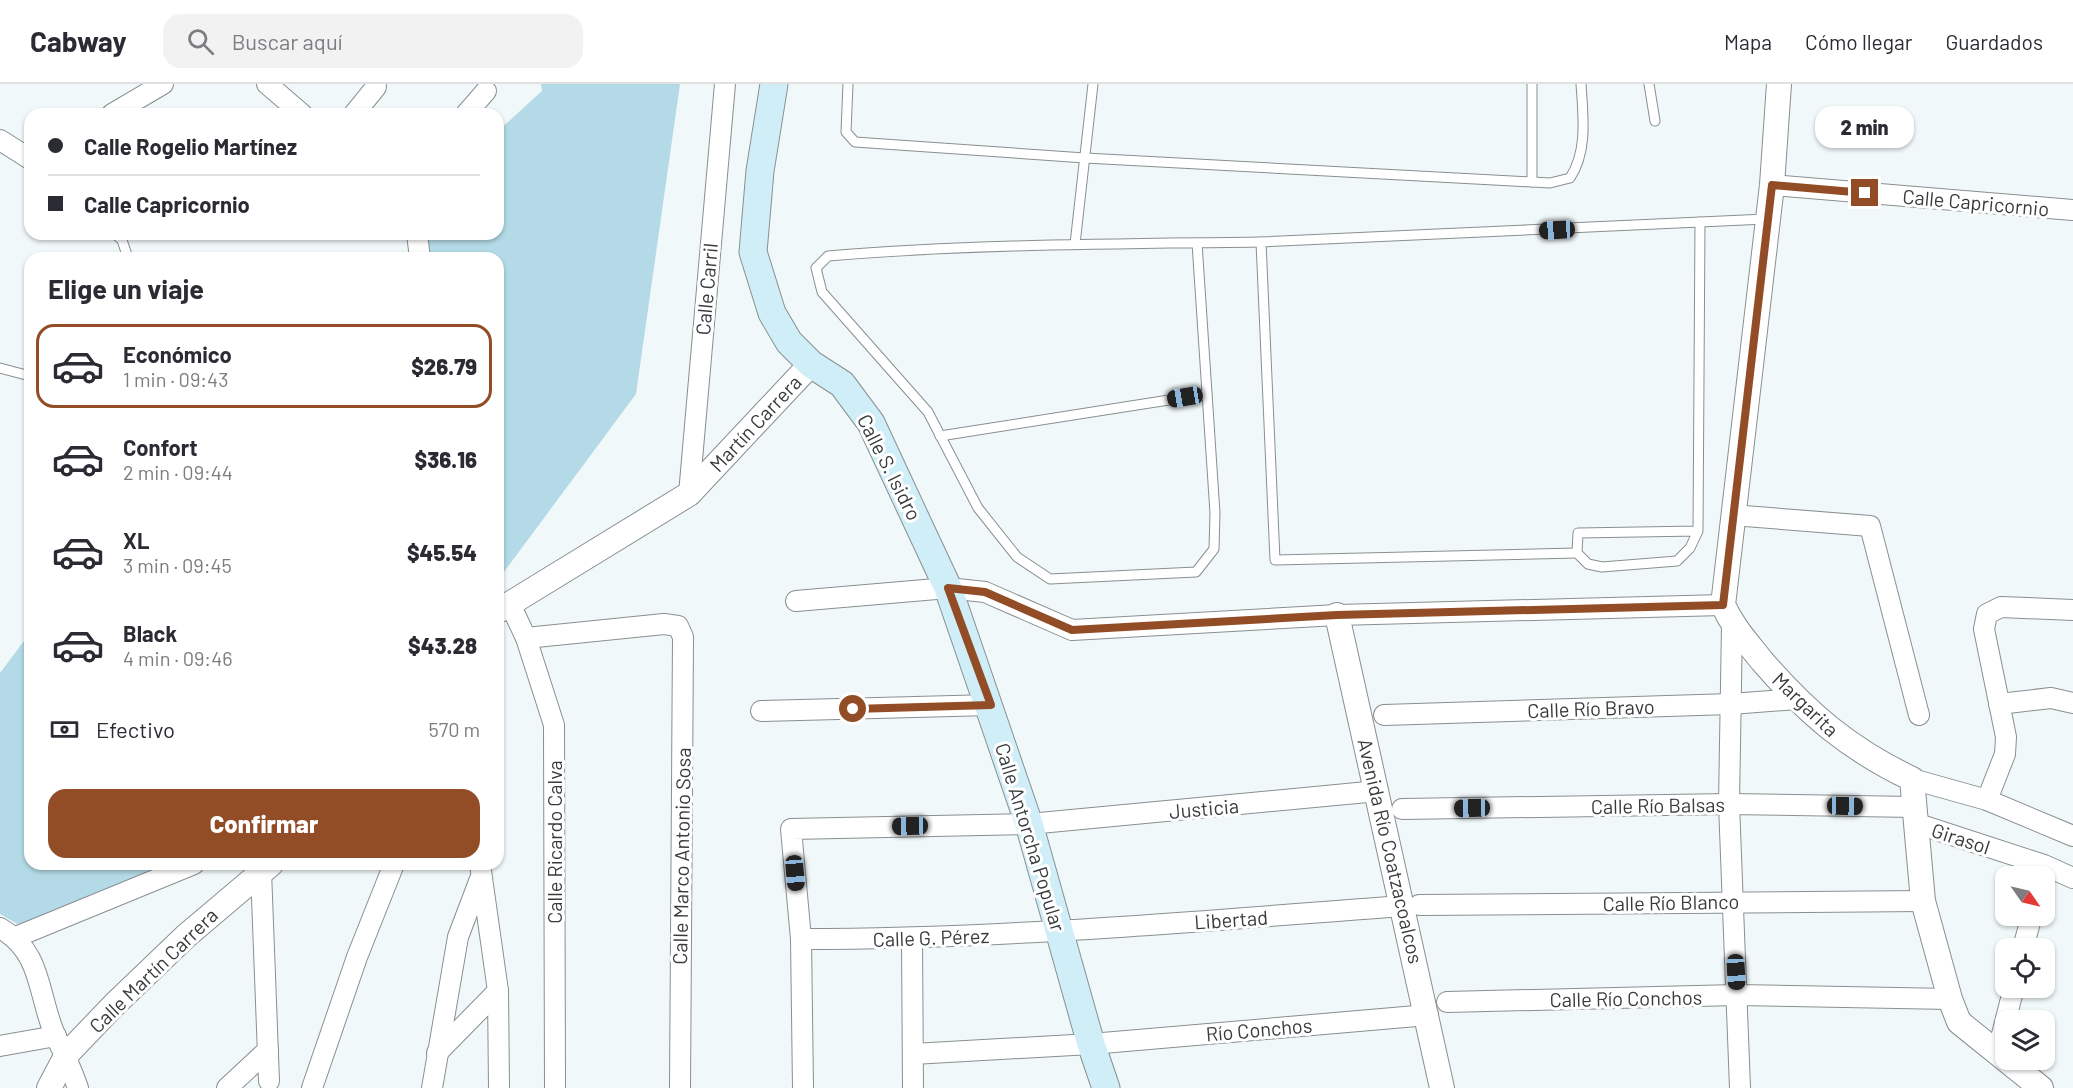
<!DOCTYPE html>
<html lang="es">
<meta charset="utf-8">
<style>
body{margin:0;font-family:Barlow,sans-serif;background:#f2f2f3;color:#2b2b33;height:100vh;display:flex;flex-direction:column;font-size:22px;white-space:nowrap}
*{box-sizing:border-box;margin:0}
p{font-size:20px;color:#7c7c81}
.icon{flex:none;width:33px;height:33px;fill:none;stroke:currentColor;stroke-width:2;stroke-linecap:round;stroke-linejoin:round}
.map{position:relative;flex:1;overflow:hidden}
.sheet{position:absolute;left:24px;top:168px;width:480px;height:618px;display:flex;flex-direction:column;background:#fff;border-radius:18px;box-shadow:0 2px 4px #0004}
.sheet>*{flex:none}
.banner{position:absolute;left:24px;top:24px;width:480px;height:132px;border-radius:18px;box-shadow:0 2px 4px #0004;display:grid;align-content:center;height:132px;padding:0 24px;background:#fff}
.needle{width:39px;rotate:124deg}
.fabs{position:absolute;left:1995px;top:782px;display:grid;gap:12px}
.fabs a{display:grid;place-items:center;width:60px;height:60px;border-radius:12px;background:#fff;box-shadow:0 2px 4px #0004;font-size:30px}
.end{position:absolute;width:27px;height:27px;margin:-14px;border:8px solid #934d26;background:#fff;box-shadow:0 0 0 3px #fff}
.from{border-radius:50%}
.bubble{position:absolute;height:42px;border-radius:18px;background:#fff;box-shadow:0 2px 4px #0004;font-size:20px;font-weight:800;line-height:42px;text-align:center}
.car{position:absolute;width:18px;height:36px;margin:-18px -9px;border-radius:8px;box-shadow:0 0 4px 2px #0007;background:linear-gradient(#222 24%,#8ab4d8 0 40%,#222 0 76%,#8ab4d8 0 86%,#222 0)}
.banner b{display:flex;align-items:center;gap:21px;height:57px;font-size:22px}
.banner b+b{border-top:2px solid #e1e1e2}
.banner i{width:15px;height:15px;background:#2b2b33}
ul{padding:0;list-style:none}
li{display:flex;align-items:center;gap:18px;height:84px;margin:0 12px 9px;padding:0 12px;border:3px solid transparent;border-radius:18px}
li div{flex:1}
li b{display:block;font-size:22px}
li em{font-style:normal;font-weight:800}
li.current{border-color:#934d26}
li>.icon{width:54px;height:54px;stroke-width:1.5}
h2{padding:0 24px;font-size:27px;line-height:72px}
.pay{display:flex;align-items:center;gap:15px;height:66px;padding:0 24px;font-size:22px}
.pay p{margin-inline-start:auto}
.button{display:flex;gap:12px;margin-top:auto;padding:12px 24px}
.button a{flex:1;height:69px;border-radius:18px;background:#934d26;color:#fff;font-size:24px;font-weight:800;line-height:69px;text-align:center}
header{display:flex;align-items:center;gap:36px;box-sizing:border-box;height:84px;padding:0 30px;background:#fff;border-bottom:2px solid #e1e1e2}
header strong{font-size:28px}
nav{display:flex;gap:33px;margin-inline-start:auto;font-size:21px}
.search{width:420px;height:54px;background:#f2f2f3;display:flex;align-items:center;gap:15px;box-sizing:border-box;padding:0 21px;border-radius:18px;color:#7c7c81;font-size:22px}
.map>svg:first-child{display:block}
.green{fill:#b3dae6}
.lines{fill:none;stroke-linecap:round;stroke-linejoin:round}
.service-casing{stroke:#898f91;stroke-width:11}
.minor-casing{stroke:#898f91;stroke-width:22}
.tertiary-casing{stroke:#898f91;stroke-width:26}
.secondary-casing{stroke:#898f91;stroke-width:29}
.service{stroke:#fff;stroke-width:9}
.minor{stroke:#fff;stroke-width:20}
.tertiary{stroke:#fff;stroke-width:24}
.secondary{stroke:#cfeef7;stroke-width:27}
.route{stroke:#934d26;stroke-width:8}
.labels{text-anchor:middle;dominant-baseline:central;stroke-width:6;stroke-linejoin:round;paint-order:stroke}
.street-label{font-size:20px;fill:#383b3c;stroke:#fff}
</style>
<header>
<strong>Cabway</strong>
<div class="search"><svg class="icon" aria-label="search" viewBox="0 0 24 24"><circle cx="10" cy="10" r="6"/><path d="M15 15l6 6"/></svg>Buscar aquí</div>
<nav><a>Mapa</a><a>Cómo llegar</a><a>Guardados</a></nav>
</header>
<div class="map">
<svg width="2073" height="1004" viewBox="0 0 2073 1004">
<rect width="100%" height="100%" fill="#f1f8fa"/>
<g class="green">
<polygon points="541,0 680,0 636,310 498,496 498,174 431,174 427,150 498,150 498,47 542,7"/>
<polygon points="30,549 30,780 188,780 28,846 0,830 0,589"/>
</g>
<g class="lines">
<g class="service-casing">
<g id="service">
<path d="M848,0L846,48L855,58L1085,74L1550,99L1570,94C1588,67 1583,31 1581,0"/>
<polyline points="1532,0 1532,98"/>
<polyline points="1649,0 1655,37"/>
<polyline points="115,150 122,156 128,174"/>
<path d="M1197,159L1215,429L1214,465L1196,488L1050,495L1017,473L978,424L928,328L822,208L816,184L828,172C972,160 1116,160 1261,158"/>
<polyline points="1075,160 1093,0"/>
<polyline points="0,284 30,292"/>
<polyline points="940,352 1207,310"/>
<polyline points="1698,447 1578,449 1577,469 1588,480 1602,483 1677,477 1690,464 1698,447 1700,138"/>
<polyline points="1577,469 1275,476 1261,158 1766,135"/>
</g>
</g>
<g class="minor-casing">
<g id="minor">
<polyline points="267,0 302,30"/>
<polyline points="112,30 163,0"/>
<polyline points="354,30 376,3"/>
<polyline points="466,30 486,7"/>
<polyline points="0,56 30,75"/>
<polyline points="1772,101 2073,126"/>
<polyline points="417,150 420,174"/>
<polyline points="689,410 725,0"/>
<polyline points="1732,431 1870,442 1919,631"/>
<polyline points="796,517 948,504 985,508 1072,546 1337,531 1723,521"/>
<polyline points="510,520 526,554 554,641 555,1004"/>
<polyline points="1732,541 1729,720 1740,1004"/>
<polyline points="526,554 664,540 678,542 683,553 680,1004"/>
<polyline points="1999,620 2051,614 2073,619"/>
<polyline points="761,627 991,621"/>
<polyline points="1384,631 1731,620 1798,615"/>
<polyline points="1912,695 1987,716 2073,752"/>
<polyline points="1987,716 2005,670 2006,653 1984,545 1987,530 2001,523 2073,526"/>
<polyline points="1402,725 1729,720 1914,723"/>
<polyline points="1915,739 2044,781 2073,794"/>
<polyline points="480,780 498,907 499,1004"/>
<polyline points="261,787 269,997"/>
<polyline points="1419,821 1923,817"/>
<path d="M0,844C44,869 37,912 56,953C65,971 71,984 78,1004"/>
<polyline points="16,853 194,780"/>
<path d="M801,855C1002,855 1202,837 1402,822"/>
<polyline points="912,855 913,1004"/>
<polyline points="2023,864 2032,831"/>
<polyline points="1447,918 1737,911 1950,915"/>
<polyline points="0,962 56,952"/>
<polyline points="437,969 498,907"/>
<polyline points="913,970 1091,960 1428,931"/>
<polyline points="1997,970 2014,903"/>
<polyline points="227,1004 268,966"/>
<polyline points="312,1004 357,873 394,780"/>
<polyline points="432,1004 458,853 480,795"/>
<polyline points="803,1004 801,855 791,745 1029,740 1378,707"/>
</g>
</g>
<g class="tertiary-casing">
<g id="tertiary">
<path d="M1779,0L1772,101L1723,521C1733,543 1747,558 1762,577C1808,630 1849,665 1912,695L1923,817L1950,915L1959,938L2041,1004"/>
<polyline points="498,527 689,410 811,280"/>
<polyline points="1337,531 1442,1004"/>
<polyline points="49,1004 67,970 114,921 186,852 271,780"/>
</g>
</g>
<g class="secondary-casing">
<polyline id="secondary" points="774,0 760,87 753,168 772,229 789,258 811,280 842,300 871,339 948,504 1029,740 1091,960 1106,1004"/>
</g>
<use href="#service" class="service"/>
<use href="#minor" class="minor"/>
<use href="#tertiary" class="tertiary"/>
<use href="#secondary" class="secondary"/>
</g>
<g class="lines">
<polyline class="route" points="853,625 991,621 948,504 985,508 1072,546 1337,531 1723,521 1772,101 1865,109"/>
</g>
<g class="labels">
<g class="street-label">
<text transform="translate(1976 118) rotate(5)">Calle Capricornio</text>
<text transform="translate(706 205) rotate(-85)">Calle Carril</text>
<text transform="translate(755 339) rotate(-47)">Martín Carrera</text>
<text transform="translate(890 383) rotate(63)">Calle S. Isidro</text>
<text transform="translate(1806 620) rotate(44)">Margarita</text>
<text transform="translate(1591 624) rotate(-2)">Calle Río Bravo</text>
<text transform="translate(1658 721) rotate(-1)">Calle Río Balsas</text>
<text transform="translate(1204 724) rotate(-5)">Justicia</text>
<text transform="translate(1031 753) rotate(73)">Calle Antorcha Popular</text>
<text transform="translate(1961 754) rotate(18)">Girasol</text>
<text transform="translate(554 758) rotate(-90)">Calle Ricardo Calva</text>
<text transform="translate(1391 767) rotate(77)">Avenida Río Coatzacoalcos</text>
<text transform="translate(681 772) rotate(-89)">Calle Marco Antonio Sosa</text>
<text transform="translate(1671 818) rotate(-1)">Calle Río Blanco</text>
<text transform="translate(1231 835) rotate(-4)">Libertad</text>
<text transform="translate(931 853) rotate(-2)">Calle G. Pérez</text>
<text transform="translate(153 886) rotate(-44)">Calle Martín Carrera</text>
<text transform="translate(1626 914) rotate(-1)">Calle Río Conchos</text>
<text transform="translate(1259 945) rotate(-5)">Río Conchos</text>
</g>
</g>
</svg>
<div class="fabs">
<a><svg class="needle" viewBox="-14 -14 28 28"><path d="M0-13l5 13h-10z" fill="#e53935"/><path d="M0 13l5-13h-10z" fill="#7c7c81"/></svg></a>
<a><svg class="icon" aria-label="locate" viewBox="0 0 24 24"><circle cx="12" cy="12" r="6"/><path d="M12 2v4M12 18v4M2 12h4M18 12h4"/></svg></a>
<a><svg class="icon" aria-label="layers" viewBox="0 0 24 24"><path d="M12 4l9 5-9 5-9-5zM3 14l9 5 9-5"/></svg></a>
</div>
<i class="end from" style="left:853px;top:625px"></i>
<i class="end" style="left:1865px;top:109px"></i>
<div class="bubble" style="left:1815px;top:22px;width:99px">2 min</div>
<i class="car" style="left:1557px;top:146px;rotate:267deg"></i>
<i class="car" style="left:1185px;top:313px;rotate:261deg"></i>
<i class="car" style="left:1845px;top:722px;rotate:91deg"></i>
<i class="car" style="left:1472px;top:724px;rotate:269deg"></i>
<i class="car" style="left:910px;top:742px;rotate:269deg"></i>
<i class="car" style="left:795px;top:789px;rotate:175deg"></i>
<i class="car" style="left:1736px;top:888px;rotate:177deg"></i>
<div class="banner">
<b><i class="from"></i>Calle Rogelio Martínez</b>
<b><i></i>Calle Capricornio</b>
</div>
<section class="sheet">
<h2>Elige un viaje</h2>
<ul>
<li class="current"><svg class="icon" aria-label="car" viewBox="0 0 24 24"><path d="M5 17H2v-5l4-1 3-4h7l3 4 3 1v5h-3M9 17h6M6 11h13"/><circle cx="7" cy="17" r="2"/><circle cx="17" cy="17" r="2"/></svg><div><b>Económico</b><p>1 min · 09:43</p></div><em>$26.79</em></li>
<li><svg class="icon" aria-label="car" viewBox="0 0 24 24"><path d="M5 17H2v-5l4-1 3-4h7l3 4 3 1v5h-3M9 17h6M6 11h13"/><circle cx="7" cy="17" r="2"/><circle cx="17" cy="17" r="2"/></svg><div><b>Confort</b><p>2 min · 09:44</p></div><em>$36.16</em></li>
<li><svg class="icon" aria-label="car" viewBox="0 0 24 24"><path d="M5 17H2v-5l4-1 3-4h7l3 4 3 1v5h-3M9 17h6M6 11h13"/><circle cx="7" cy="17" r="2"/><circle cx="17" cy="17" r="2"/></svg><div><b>XL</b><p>3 min · 09:45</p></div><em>$45.54</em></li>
<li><svg class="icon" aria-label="car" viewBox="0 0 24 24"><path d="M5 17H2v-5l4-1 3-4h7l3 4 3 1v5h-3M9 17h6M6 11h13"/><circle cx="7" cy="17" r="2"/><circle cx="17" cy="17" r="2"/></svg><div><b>Black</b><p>4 min · 09:46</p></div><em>$43.28</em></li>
</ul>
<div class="pay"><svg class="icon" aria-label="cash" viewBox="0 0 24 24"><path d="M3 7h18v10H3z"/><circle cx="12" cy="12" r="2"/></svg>Efectivo<p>570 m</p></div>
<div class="button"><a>Confirmar</a></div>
</section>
</div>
